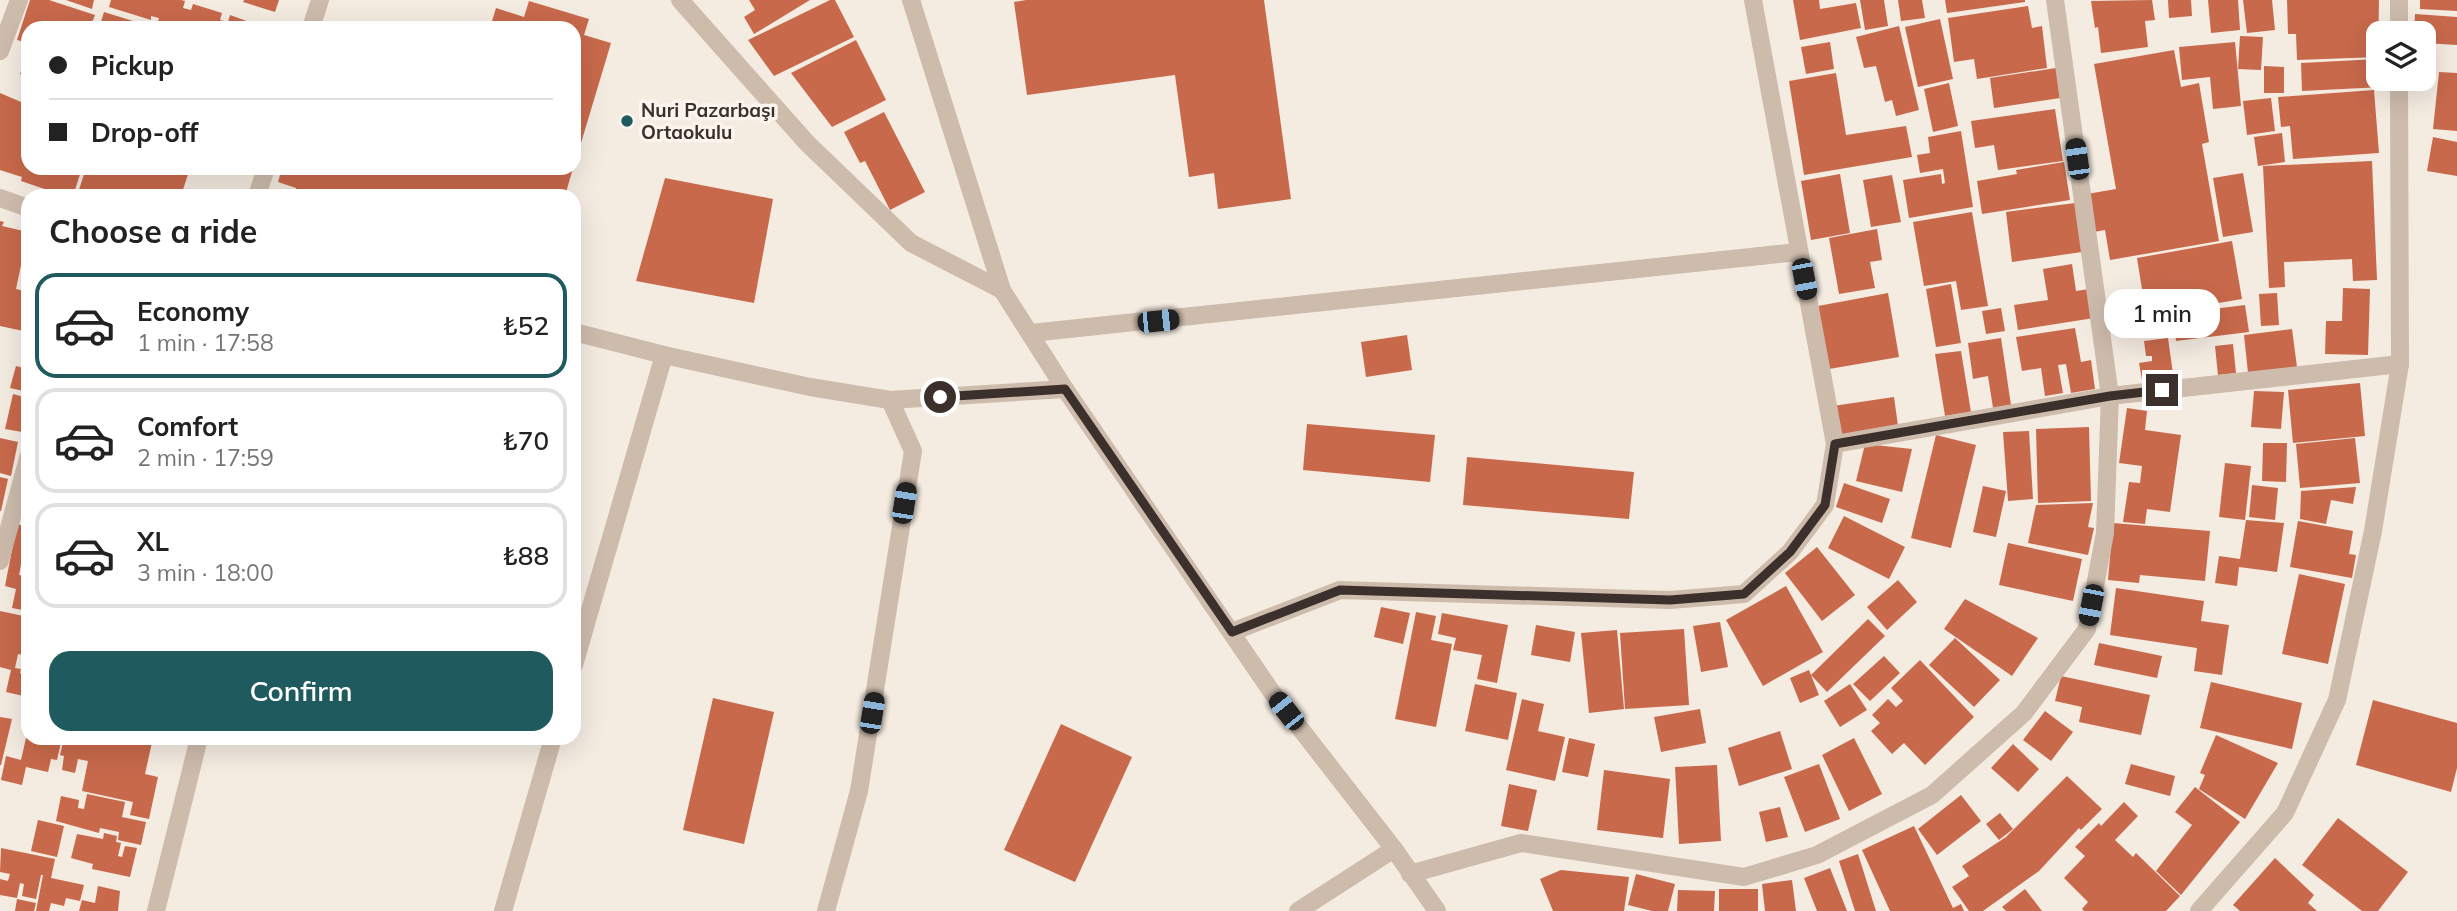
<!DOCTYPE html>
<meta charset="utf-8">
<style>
body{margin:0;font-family:Mulish,sans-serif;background:#f6f6f6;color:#222;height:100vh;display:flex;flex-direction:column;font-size:26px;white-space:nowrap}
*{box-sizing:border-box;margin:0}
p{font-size:23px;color:#767676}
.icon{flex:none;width:38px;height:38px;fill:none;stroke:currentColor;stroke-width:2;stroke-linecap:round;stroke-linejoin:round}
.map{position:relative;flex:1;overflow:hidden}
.details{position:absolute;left:21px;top:189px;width:560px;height:556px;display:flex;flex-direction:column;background:#fff;border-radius:21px;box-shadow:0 7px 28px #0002}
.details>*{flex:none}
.hud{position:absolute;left:21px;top:21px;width:560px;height:154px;border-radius:21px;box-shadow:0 7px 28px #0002;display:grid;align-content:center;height:154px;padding:0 28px;background:#fff}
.controls{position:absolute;left:2366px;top:21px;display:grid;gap:14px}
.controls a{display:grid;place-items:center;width:70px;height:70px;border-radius:14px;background:#fff;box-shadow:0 7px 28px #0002;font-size:35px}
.end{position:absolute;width:32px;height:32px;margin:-16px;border:9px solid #3b302b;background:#fff;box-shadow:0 0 0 4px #fff}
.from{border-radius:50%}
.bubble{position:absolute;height:49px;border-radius:21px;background:#fff;box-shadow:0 7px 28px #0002;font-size:23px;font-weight:600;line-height:49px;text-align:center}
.car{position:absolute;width:21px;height:42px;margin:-21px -10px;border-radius:9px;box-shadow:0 0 5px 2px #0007;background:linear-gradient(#222 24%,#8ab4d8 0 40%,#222 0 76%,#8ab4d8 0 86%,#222 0)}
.hud b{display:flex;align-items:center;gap:24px;height:66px;font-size:26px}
.hud b+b{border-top:2px solid #e0e0e0}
.hud i{width:18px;height:18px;background:#222}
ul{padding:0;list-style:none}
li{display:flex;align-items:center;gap:21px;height:105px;margin:0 14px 10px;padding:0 14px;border:4px solid #e0e0e0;border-radius:21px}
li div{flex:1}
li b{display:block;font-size:26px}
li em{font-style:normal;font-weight:600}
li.current{border-color:#1f5a5e}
li>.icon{width:63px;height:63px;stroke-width:1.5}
h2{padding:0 28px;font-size:32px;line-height:84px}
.button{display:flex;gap:14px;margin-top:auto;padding:14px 28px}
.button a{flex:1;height:80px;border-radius:21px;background:#1f5a5e;color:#fff;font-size:28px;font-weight:600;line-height:80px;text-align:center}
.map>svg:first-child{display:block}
.building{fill:#c8694b}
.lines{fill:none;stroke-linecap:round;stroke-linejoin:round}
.minor{stroke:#cdbbac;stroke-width:18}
.route{stroke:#3b302b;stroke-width:9}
.poi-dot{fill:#1f5a5e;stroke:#fbf5ee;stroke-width:2.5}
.labels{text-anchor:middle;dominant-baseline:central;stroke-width:7;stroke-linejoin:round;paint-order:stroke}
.poi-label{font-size:19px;font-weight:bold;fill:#3b302b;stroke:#fbf5ee;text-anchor:start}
</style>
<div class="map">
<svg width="2457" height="911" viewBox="0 0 2457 911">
<rect width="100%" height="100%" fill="#f4ebe1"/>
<g class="building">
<polygon points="30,0 49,0 95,15 90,28 28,28 28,43 17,40"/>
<polygon points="66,0 94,0 92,9"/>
<polygon points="111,0 181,0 185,1 183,8 191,10 193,4 222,13 220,20 228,22 230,15 255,24 254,28 156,28 159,18 151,16 151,20 109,7"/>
<polygon points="244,0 279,0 275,12 243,2"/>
<polygon points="749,0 810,0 754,34 744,17 755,10"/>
<polygon points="830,0 835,0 854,37 774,76 748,40"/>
<polygon points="1026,0 1264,0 1291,199 1218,209 1214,173 1189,177 1175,75 1027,95 1014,2"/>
<polygon points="1793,0 1819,0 1820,9 1856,3 1861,28 1800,40"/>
<polygon points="1860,0 1884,0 1888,26 1865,30"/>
<polygon points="1898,0 1922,0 1925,18 1901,21"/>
<polygon points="1945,0 2025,0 2025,2 1947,13"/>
<polygon points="2152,0 2155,20 2145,21 2148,47 2101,53 2098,27 2095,28 2091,1"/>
<polygon points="2168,0 2191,0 2192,16 2169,18"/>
<polygon points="2208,0 2238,0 2240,30 2211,33"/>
<polygon points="2243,0 2272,0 2275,30 2247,33"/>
<polygon points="2287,0 2379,0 2378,57 2297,60 2296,34 2288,34"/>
<polygon points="2420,0 2457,0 2457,11 2420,9"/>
<polygon points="529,1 589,19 584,35 611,43 575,163 574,28 490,28 496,8 524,17"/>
<polygon points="2028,6 2032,28 2042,26 2047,68 1977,79 1974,59 1954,62 1948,18"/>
<polygon points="104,12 146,25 145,28 99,28"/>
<polygon points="2415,14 2457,17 2457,45 2424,43 2424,33 2414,33"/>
<polygon points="1940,19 1953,79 1918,87 1905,27"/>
<polygon points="1899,26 1919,110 1896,116 1892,100 1885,102 1876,66 1864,68 1856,37"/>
<polygon points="2240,36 2263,37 2261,70 2238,69"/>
<polygon points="856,40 886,100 832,127 791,73"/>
<polygon points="1830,42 1834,69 1806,74 1801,47"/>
<polygon points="2235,42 2241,106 2213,109 2210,77 2182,80 2179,47"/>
<polygon points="28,50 28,77 20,74"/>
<polygon points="2174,50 2181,87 2199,83 2209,142 2202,144 2219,241 2110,260 2105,230 2094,232 2087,194 2116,189 2094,64"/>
<polygon points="2378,59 2378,79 2383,79 2383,87 2302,91 2301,63"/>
<polygon points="2264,66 2284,67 2284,93 2264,93"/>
<polygon points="2056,68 2060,98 1994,108 1990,78"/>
<polygon points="2439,72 2457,73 2457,131 2433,129"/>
<polygon points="1836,73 1846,135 1906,126 1912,157 1804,175 1789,81"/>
<polygon points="1949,83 1958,126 1933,132 1924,89"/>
<polygon points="2374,90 2379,153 2293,159 2290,126 2281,127 2278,97"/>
<polygon points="0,93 28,105 28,168 82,168 73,196 65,196 21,181 22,177 0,170"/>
<polygon points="2271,98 2275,131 2247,135 2243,101"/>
<polygon points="2055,109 2063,161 1998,170 1994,145 1975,148 1971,121"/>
<polygon points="884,112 925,192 890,210 865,161 860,163 844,132"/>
<polygon points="1961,131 1973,207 1909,218 1903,180 1941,174 1942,184 1945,183 1943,169 1920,173 1917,155 1930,153 1928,137"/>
<polygon points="2282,133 2285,162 2258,166 2254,137"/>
<polygon points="2433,137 2457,142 2457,176 2427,171"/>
<polygon points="2372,161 2377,280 2353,281 2352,259 2284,262 2285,287 2269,288 2263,166"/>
<polygon points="2064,162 2070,200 1982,214 1977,181 2017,174 2016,170"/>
<polygon points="86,168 190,168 181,196 77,196"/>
<polygon points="282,168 573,168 565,196 294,196 296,188 278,182"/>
<polygon points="2243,173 2253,232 2223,237 2213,178"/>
<polygon points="1840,174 1850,233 1811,240 1801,181"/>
<polygon points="1892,175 1901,222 1871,227 1863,180"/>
<polygon points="665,178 773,199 754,303 636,281"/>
<polygon points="2075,203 2082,252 2012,262 2006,212"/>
<polygon points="1972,212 1988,306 1961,310 1956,281 1924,286 1913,222"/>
<polygon points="0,221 4,222 2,226 28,232 16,289 28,292 28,332 0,326"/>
<polygon points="1877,229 1882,260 1870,262 1875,288 1839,294 1829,238"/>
<polygon points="2232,241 2242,299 2118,320 2113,294 2142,289 2137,258"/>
<polygon points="2072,264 2076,291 2089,289 2094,318 2018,330 2014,305 2048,300 2043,269"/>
<polygon points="1951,284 1961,343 1936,347 1926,289"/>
<polygon points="2343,288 2370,289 2368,355 2325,354 2326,321 2342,321"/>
<polygon points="1888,293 1899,357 1829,369 1818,306"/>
<polygon points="2277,293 2279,325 2261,326 2259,294"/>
<polygon points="2245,305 2249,332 2176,341 2173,314"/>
<polygon points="2001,308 2005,331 1986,334 1982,311"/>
<polygon points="2075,328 2081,362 2091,360 2095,389 2071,393 2066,364 2058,365 2063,393 2045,396 2041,368 2022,371 2016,337"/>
<polygon points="2292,329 2297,367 2248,373 2244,335"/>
<polygon points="1407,335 1412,370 1366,377 1361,342"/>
<polygon points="2001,338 2011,405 1993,408 1988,376 1973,379 1968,343"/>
<polygon points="2168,338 2174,381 2143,385 2139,363 2152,361 2152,356 2146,356 2144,341"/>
<polygon points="2233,344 2236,373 2218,375 2215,346"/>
<polygon points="1961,351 1971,412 1945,416 1935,354"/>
<polygon points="16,366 28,369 28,392 10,388"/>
<polygon points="2360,383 2365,436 2293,443 2288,390"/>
<polygon points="2254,391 2284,392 2281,429 2251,427"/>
<polygon points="13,394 28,398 28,433 5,429"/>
<polygon points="1894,397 1898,426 1838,435 1833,406"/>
<polygon points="2127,408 2147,411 2145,430 2181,435 2170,512 2147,509 2145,524 2123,522 2129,482 2140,483 2142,466 2119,463"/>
<polygon points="1307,424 1435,435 1430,482 1303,470"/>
<polygon points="2089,427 2091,501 2038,503 2036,429"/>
<polygon points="2029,431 2033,499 2008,501 2003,432"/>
<polygon points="1936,435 1976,445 1951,548 1911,538"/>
<polygon points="0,438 18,442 11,476 0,473"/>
<polygon points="2355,438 2360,483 2300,488 2296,444"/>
<polygon points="2263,443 2287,443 2286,482 2262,481"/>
<polygon points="1865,444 1912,449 1902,492 1856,481"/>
<polygon points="1467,457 1634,472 1629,519 1463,505"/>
<polygon points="2225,463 2251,466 2245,520 2219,517"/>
<polygon points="0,477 8,479 1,511 0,511"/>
<polygon points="1844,483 1890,499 1882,523 1836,507"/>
<polygon points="2252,485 2278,488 2275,520 2249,517"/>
<polygon points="1983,486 2006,491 1996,537 1973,532"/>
<polygon points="2356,487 2353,504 2331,500 2326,524 2300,519 2301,491"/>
<polygon points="2093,503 2088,527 2094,528 2088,555 2028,543 2036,505"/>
<polygon points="1844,516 1905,547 1889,579 1828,548"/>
<polygon points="2246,520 2284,523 2277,572 2239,567 2237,586 2215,583 2219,556 2240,559"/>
<polygon points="2298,521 2353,531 2349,554 2356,555 2352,578 2290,567"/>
<polygon points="2113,523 2210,531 2205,581 2140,575 2139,583 2108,580"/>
<polygon points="17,524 28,527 19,575 28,577 28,611 12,608 16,589 5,586"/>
<polygon points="2008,543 2082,559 2073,601 1999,585"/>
<polygon points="1817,547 1855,595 1822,621 1785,573"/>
<polygon points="2299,574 2345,584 2328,664 2282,654"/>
<polygon points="1898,580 1917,602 1887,630 1867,607"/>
<polygon points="1786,586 1823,652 1763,686 1726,620"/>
<polygon points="2116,588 2204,601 2201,621 2229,625 2222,675 2194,671 2197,648 2110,635"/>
<polygon points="1965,599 2038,638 2012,676 1944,629"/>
<polygon points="1381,607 1410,613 1403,644 1374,637"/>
<polygon points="0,611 28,617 28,656 18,654 15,668 21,669 20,673 28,675 28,697 6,692 11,670 0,667"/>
<polygon points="1416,612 1436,616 1431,640 1452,644 1436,727 1395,719"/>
<polygon points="1442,613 1508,625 1497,683 1477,679 1482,655 1453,650 1456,638 1438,634"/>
<polygon points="1868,619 1885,636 1827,692 1811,675"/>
<polygon points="1720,622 1728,667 1701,672 1693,626"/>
<polygon points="1536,625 1575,632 1570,662 1531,655"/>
<polygon points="1684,629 1689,705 1625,709 1620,633"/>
<polygon points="1617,630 1624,709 1589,713 1581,633"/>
<polygon points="1955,638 2000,680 1974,707 1929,665"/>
<polygon points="2099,643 2162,656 2157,678 2094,665"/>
<polygon points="1884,656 1900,673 1870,701 1853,684"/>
<polygon points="1920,660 1974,717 1925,765 1904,743 1892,754 1871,731 1880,723 1872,715 1888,699 1896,707 1903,701 1891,688"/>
<polygon points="1809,670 1819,695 1800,703 1790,678"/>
<polygon points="2061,676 2150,695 2141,735 2079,722 2082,707 2055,701"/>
<polygon points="2211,682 2302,703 2292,749 2200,728"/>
<polygon points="1475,684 1517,693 1508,740 1465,731"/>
<polygon points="1850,684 1867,710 1840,727 1824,701"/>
<polygon points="713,698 774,712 744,844 683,830"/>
<polygon points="1522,699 1544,704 1538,731 1565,737 1555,781 1506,770"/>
<polygon points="2373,700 2457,723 2457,768 2451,792 2356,765"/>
<polygon points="1700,709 1706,743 1661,752 1654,717"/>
<polygon points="2045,711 2073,732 2051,761 2023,740"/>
<polygon points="0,717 12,719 1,765 0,765"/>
<polygon points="1061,724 1132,757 1075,882 1004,850"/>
<polygon points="1780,731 1792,769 1739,786 1728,748"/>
<polygon points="2216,735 2278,763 2245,819 2199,789 2205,775 2200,773"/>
<polygon points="26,738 62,738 57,760 51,759 48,772 26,767 22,785 1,780 6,756 21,760"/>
<polygon points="64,738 153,738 145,774 158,777 149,819 130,815 133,802 82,791 88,761 78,759 75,773 62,770 64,756 60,755"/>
<polygon points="1569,738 1595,744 1588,777 1562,772"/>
<polygon points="1854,738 1882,794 1849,811 1822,755"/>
<polygon points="2013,744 2039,769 2018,792 1991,768"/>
<polygon points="1819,764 1840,819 1805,832 1784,777"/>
<polygon points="2131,764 2175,776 2170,796 2125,784"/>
<polygon points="1717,765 1721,841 1679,844 1675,767"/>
<polygon points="1604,770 1670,779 1663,838 1597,830"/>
<polygon points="2067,776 2102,809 2081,830 2079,828 2039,871 1983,911 1969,911 1952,887 1969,876 1962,866 2006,837"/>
<polygon points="1509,784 1537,790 1528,831 1501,826"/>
<polygon points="2195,787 2240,822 2181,895 2156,871 2192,825 2175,812"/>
<polygon points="87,794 125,802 122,817 146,822 141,845 118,840 119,832 100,828 99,833 56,821 61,796 79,800 78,808 84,809"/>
<polygon points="1961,795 1981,821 1937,855 1918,829"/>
<polygon points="2124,802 2138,816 2115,840 2133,857 2136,853 2180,896 2166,911 2084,911 2082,909 2088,902 2064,878 2085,856 2075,847 2099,823 2101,826"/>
<polygon points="1780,807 1788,837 1766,842 1759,812"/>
<polygon points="2000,813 2013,829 1999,840 1986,824"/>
<polygon points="2338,818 2408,872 2378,911 2362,911 2302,865"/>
<polygon points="38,820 64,826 57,857 31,851"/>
<polygon points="1914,826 1953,908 1961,904 1964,911 1890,911 1862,850"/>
<polygon points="104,833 117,836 116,842 121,843 118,856 122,857 125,846 137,848 130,877 92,869 93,864 71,858 77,834 103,839"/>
<polygon points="1,848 55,859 51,878 84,885 80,901 66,898 64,906 51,903 49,911 36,911 43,875 41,875 36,899 22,896 24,884 20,883 17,898 0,895 0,879 8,881 10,874 0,872"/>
<polygon points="1858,854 1876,911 1855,911 1839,861"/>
<polygon points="2275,858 2314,895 2308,903 2317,911 2240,911 2233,905"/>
<polygon points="1830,868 1847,911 1817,911 1804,878"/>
<polygon points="1561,870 1629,877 1624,911 1553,911 1540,879"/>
<polygon points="1636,874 1675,884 1668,911 1652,911 1628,905"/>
<polygon points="1792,880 1796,911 1765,911 1762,884"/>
<polygon points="98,886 120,891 118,911 79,911 82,900 95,903"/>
<rect x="1719" y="889" width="39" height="22"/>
<polygon points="2025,889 2042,911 2006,911 2002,907"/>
<polygon points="1678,890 1715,891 1714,911 1677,911"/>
<polygon points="17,899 36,903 34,911 15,911"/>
</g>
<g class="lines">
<g class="minor">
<polyline points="680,0 807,143 911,243 1002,290"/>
<polyline points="911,0 1002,290 1065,389 1271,691 1394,849 1437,911"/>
<polyline points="2399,0 2399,33"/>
<polyline points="311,28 320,0"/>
<polyline points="0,51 19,0"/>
<polyline points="257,196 266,168"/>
<polyline points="0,198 28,208"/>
<polyline points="574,332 664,355 810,387 890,400 1065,389"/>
<polyline points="1031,333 1798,252"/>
<polyline points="1835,444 2110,396 2400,364"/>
<polyline points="0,561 28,458"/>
<polyline points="1232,632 1340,590 1670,600 1744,594 1790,552 1825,505 1835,444 1753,0"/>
<polyline points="574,665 664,355"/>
<polyline points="1410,874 1521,843 1744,877 1817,855 1932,795 2024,713 2087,629 2105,533 2110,396 2055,0"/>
<polyline points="156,911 199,738"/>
<polyline points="503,911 553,738"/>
<polyline points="826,911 859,791 913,451 890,400"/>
<polyline points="1298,911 1394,849"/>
<polyline points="2199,911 2285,813 2337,700 2373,531 2400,364 2399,79"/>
</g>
</g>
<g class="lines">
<polyline class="route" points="940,397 1065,389 1232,632 1340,590 1670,600 1744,594 1790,552 1825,505 1835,444 2110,396 2162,390"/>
</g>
<circle class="poi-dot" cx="627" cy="121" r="7"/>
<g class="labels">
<g class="poi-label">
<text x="641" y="110">Nuri Pazarbaşı<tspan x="641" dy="22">Ortaokulu</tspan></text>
</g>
</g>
</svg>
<div class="controls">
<a><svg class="icon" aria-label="layers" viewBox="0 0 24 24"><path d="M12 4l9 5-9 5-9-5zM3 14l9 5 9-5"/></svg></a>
</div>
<i class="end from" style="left:940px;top:397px"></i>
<i class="end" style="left:2162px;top:390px"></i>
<div class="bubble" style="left:2104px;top:289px;width:116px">1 min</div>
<i class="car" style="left:2077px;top:159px;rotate:352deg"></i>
<i class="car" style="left:1804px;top:279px;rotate:169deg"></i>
<i class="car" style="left:1158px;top:321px;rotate:84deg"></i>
<i class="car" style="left:904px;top:503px;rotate:9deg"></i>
<i class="car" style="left:2091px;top:605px;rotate:191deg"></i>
<i class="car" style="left:1286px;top:711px;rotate:322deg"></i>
<i class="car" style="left:872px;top:713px;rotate:9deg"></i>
<div class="hud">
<b><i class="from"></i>Pickup</b>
<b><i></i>Drop-off</b>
</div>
<section class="details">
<h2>Choose a ride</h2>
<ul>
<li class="current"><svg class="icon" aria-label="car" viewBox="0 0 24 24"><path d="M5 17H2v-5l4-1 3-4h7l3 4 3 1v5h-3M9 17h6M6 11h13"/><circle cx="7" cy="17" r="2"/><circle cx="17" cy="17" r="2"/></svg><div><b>Economy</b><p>1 min · 17:58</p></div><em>₺52</em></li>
<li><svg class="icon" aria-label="car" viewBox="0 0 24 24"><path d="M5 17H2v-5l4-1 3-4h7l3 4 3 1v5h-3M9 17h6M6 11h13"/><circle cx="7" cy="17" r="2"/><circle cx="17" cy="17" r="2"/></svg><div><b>Comfort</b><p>2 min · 17:59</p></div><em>₺70</em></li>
<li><svg class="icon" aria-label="car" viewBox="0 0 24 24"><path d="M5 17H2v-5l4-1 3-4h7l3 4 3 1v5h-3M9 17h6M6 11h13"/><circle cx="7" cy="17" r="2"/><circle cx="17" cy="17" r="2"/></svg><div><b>XL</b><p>3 min · 18:00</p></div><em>₺88</em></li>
</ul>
<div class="button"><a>Confirm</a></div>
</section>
</div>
